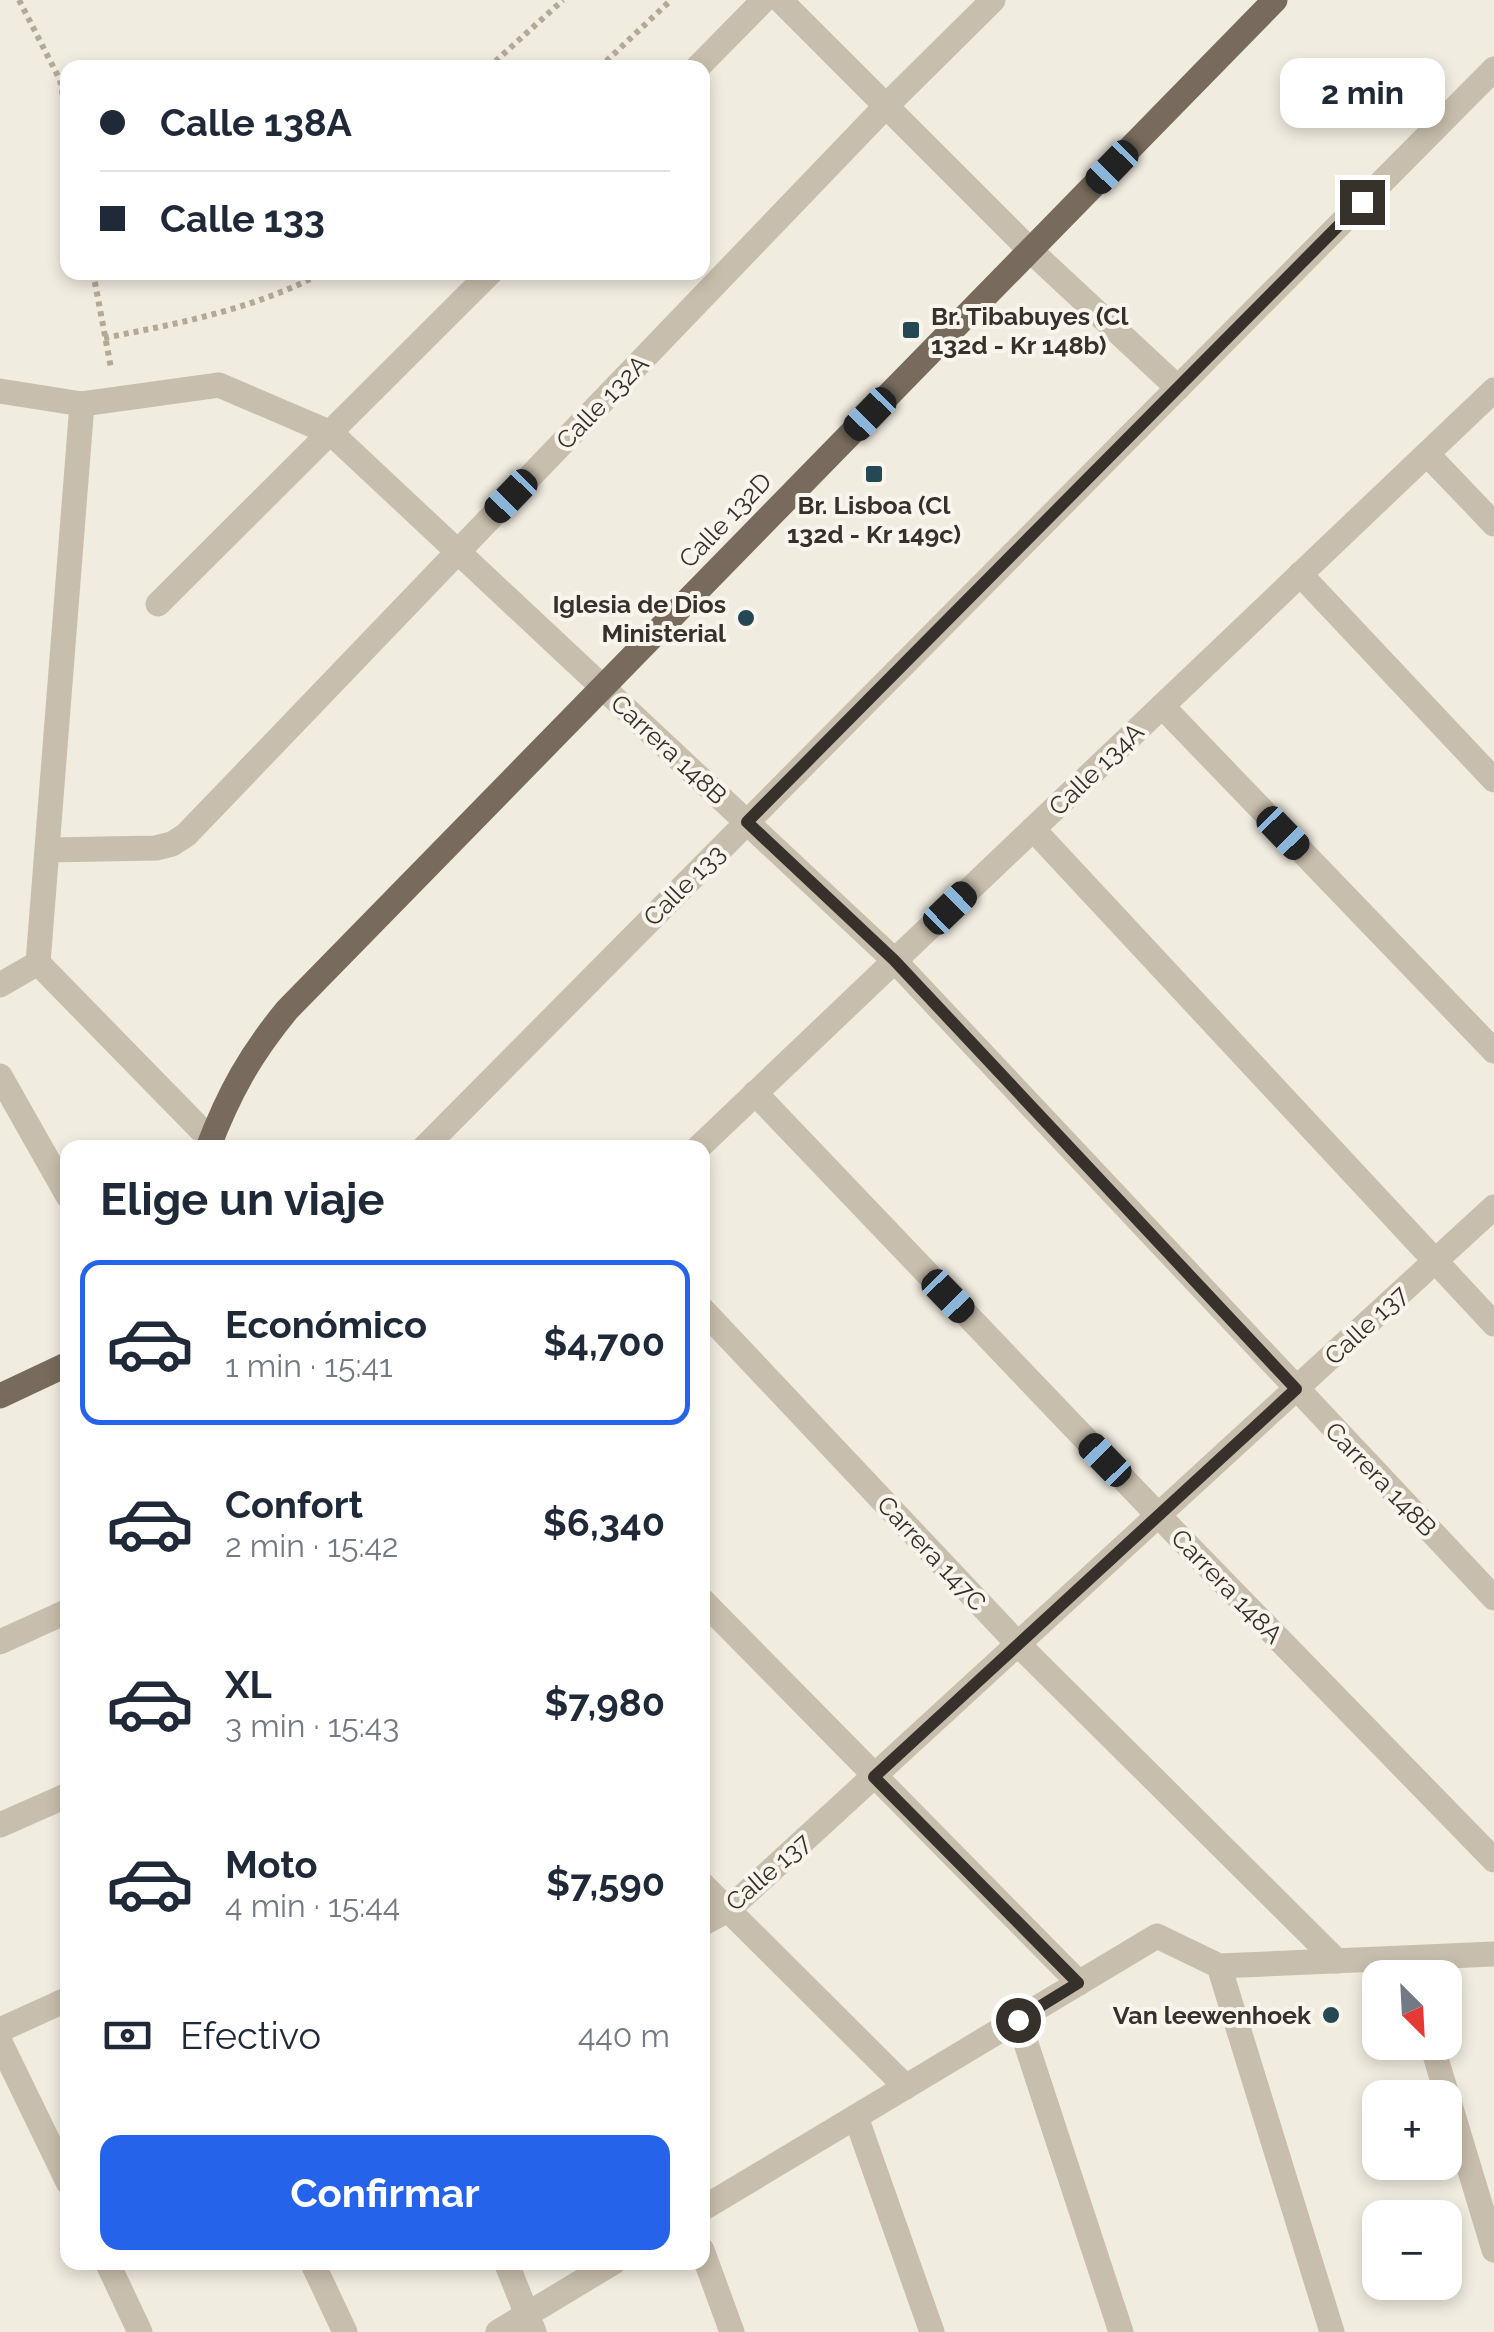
<!DOCTYPE html>
<html lang="es">
<meta charset="utf-8">
<style>
body{margin:0;font-family:Raleway,sans-serif;background:#f6f6f7;color:#1f2937;height:100vh;display:flex;flex-direction:column;font-size:38px;white-space:nowrap}
*{box-sizing:border-box;margin:0}
p{font-size:32px;color:#747a83}
.icon{flex:none;width:55px;height:55px;fill:none;stroke:currentColor;stroke-width:2;stroke-linecap:round;stroke-linejoin:round}
.map{position:relative;flex:1;overflow:hidden}
.side{position:absolute;left:60px;top:1140px;width:650px;height:1130px;display:flex;flex-direction:column;background:#fff;border-radius:20px;box-shadow:0 5px 15px #0003}
.side>*{flex:none}
.top-card{position:absolute;left:60px;top:60px;width:650px;height:220px;border-radius:20px;box-shadow:0 5px 15px #0003;display:grid;align-content:center;height:220px;padding:0 40px;background:#fff}
.needle{width:65px;rotate:156deg}
.fabs{position:absolute;left:1362px;top:1960px;display:grid;gap:20px}
.fabs a{display:grid;place-items:center;width:100px;height:100px;border-radius:20px;background:#fff;box-shadow:0 5px 15px #0003;font-size:50px}
.end{position:absolute;width:45px;height:45px;margin:-22px;border:12px solid #37312b;background:#fff;box-shadow:0 0 0 5px #fff}
.from{border-radius:50%}
.bubble{position:absolute;height:70px;border-radius:20px;background:#fff;box-shadow:0 5px 15px #0003;font-size:32px;font-weight:700;line-height:70px;text-align:center}
.car{position:absolute;width:30px;height:60px;margin:-30px -15px;border-radius:12px;box-shadow:0 0 8px 2px #0007;background:linear-gradient(#222 24%,#8ab4d8 0 40%,#222 0 76%,#8ab4d8 0 86%,#222 0)}
.top-card b{display:flex;align-items:center;gap:35px;height:95px;font-size:38px}
.top-card b+b{border-top:2px solid #e0e1e3}
.top-card i{width:25px;height:25px;background:#1f2937}
ul{padding:0;list-style:none}
li{display:flex;align-items:center;gap:30px;height:165px;margin:0 20px 15px;padding:0 20px;border:5px solid transparent;border-radius:20px}
li div{flex:1}
li b{display:block;font-size:38px}
li em{font-style:normal;font-weight:700}
li.current{border-color:#2563eb}
li>.icon{width:90px;height:90px;stroke-width:1.5}
h2{padding:0 40px;font-size:45px;line-height:120px}
.pay{display:flex;align-items:center;gap:25px;height:110px;padding:0 40px;font-size:38px}
.pay p{margin-inline-start:auto}
.cta{display:flex;gap:20px;margin-top:auto;padding:20px 40px}
.cta a{flex:1;height:115px;border-radius:20px;background:#2563eb;color:#fff;font-size:40px;font-weight:700;line-height:115px;text-align:center}
.map>svg:first-child{display:block}
.lines{fill:none;stroke-linecap:round;stroke-linejoin:round}
.path{stroke:#b4a997;stroke-width:6;stroke-dasharray:5 5;stroke-linecap:butt}
.minor{stroke:#c8bead;stroke-width:25}
.major{stroke:#786b5d;stroke-width:25}
.route{stroke:#37312b;stroke-width:12}
.poi-dot{fill:#244955;stroke:#f9f5ec;stroke-width:4}
.labels{text-anchor:middle;dominant-baseline:central;stroke-width:8;stroke-linejoin:round;paint-order:stroke}
.poi-label{font-size:25px;font-weight:bold;fill:#37312b;stroke:#f9f5ec;text-anchor:end}
.street-label{font-size:25px;fill:#37312b;stroke:#f9f5ec}
</style>
<div class="map">
<svg width="1494" height="2332" viewBox="0 0 1494 2332">
<rect width="100%" height="100%" fill="#f1ece0"/>
<g class="lines">
<g class="path">
<polyline points="19,0 60,80 68,123"/>
<polyline points="488,68 563,0"/>
<polyline points="599,68 671,0"/>
<polyline points="93,272 111,368"/>
<path d="M104,338C181,323 255,309 324,272"/>
</g>
<g class="minor">
<polyline points="780,0 1030,250 1178,388"/>
<polyline points="697,68 764,0"/>
<polyline points="0,391 82,404 219,385 331,433 894,960 1494,1598"/>
<polyline points="82,404 38,963 211,1140"/>
<polyline points="1427,454 1494,524"/>
<polyline points="1300,574 1494,780"/>
<polyline points="158,604 491,272"/>
<polyline points="1162,706 1494,1051"/>
<polyline points="1033,829 1494,1324"/>
<polyline points="49,850 156,848 172,844 186,835 886,106 993,0"/>
<polyline points="0,985 38,963"/>
<polyline points="0,1076 68,1196"/>
<polyline points="755,1093 1158,1515 1494,1860"/>
<polyline points="424,1148 1494,69"/>
<polyline points="698,1148 1494,390"/>
<polyline points="702,1309 1018,1644 1337,1961"/>
<polyline points="702,1600 1079,1983"/>
<polyline points="0,1642 68,1611"/>
<polyline points="0,1825 68,1795"/>
<polyline points="702,1884 906,2087"/>
<polyline points="702,1924 728,1910 1494,1207"/>
<polyline points="1219,1966 1332,2332"/>
<polyline points="1018,2019 1121,2332"/>
<polyline points="0,2030 68,1999"/>
<polyline points="0,2042 68,2182"/>
<polyline points="1431,2042 1494,2250"/>
<polyline points="856,2117 932,2332"/>
<polyline points="702,2209 1157,1936 1219,1966 1494,1954"/>
<polyline points="702,2250 732,2332"/>
<polyline points="107,2262 140,2332"/>
<polyline points="312,2262 345,2332"/>
<polyline points="506,2262 534,2332"/>
<polyline points="498,2332 614,2262"/>
</g>
<g class="major">
<path d="M208,1148C229,1093 250,1055 287,1010L1275,0"/>
<polyline points="0,1396 68,1364"/>
</g>
</g>
<g class="lines">
<polyline class="route" points="1018,2020 1078,1983 874,1777 1296,1389 894,960 747,822 1362,202"/>
</g>
<g class="poi-dot">
<rect x="901" y="320" width="20" height="20" rx="5"/>
<rect x="864" y="464" width="20" height="20" rx="5"/>
<circle cx="746" cy="618" r="10"/>
<circle cx="1331" cy="2015" r="10"/>
</g>
<g class="labels">
<g class="poi-label">
<text x="931" y="316" text-anchor="start">Br. Tibabuyes (Cl<tspan x="931" dy="29">132d - Kr 148b)</tspan></text>
<text x="874" y="505" text-anchor="middle">Br. Lisboa (Cl<tspan x="874" dy="29">132d - Kr 149c)</tspan></text>
<text x="726" y="604">Iglesia de Dios<tspan x="726" dy="29">Ministerial</tspan></text>
<text x="1311" y="2015">Van leewenhoek</text>
</g>
<g class="street-label">
<text transform="translate(602 402) rotate(-46)">Calle 132A</text>
<text transform="translate(725 520) rotate(-46)">Calle 132D</text>
<text transform="translate(669 749) rotate(43)">Carrera 148B</text>
<text transform="translate(1096 769) rotate(-44)">Calle 134A</text>
<text transform="translate(684 885) rotate(-45)">Calle 133</text>
<text transform="translate(1366 1325) rotate(-43)">Calle 137</text>
<text transform="translate(1381 1479) rotate(46)">Carrera 148B</text>
<text transform="translate(932 1553) rotate(47)">Carrera 147C</text>
<text transform="translate(1227 1586) rotate(46)">Carrera 148A</text>
<text transform="translate(768 1872) rotate(-41)">Calle 137</text>
</g>
</g>
</svg>
<div class="fabs">
<a><svg class="needle" viewBox="-14 -14 28 28"><path d="M0-13l5 13h-10z" fill="#e53935"/><path d="M0 13l5-13h-10z" fill="#747a83"/></svg></a>
<a>+</a>
<a>−</a>
</div>
<i class="end from" style="left:1018px;top:2020px"></i>
<i class="end" style="left:1362px;top:202px"></i>
<div class="bubble" style="left:1280px;top:58px;width:165px">2 min</div>
<i class="car" style="left:1112px;top:167px;rotate:224deg"></i>
<i class="car" style="left:870px;top:414px;rotate:224deg"></i>
<i class="car" style="left:511px;top:496px;rotate:224deg"></i>
<i class="car" style="left:1283px;top:833px;rotate:136deg"></i>
<i class="car" style="left:950px;top:908px;rotate:46deg"></i>
<i class="car" style="left:948px;top:1296px;rotate:136deg"></i>
<i class="car" style="left:1105px;top:1460px;rotate:316deg"></i>
<div class="top-card">
<b><i class="from"></i>Calle 138A</b>
<b><i></i>Calle 133</b>
</div>
<section class="side">
<h2>Elige un viaje</h2>
<ul>
<li class="current"><svg class="icon" aria-label="car" viewBox="0 0 24 24"><path d="M5 17H2v-5l4-1 3-4h7l3 4 3 1v5h-3M9 17h6M6 11h13"/><circle cx="7" cy="17" r="2"/><circle cx="17" cy="17" r="2"/></svg><div><b>Económico</b><p>1 min · 15:41</p></div><em>$4,700</em></li>
<li><svg class="icon" aria-label="car" viewBox="0 0 24 24"><path d="M5 17H2v-5l4-1 3-4h7l3 4 3 1v5h-3M9 17h6M6 11h13"/><circle cx="7" cy="17" r="2"/><circle cx="17" cy="17" r="2"/></svg><div><b>Confort</b><p>2 min · 15:42</p></div><em>$6,340</em></li>
<li><svg class="icon" aria-label="car" viewBox="0 0 24 24"><path d="M5 17H2v-5l4-1 3-4h7l3 4 3 1v5h-3M9 17h6M6 11h13"/><circle cx="7" cy="17" r="2"/><circle cx="17" cy="17" r="2"/></svg><div><b>XL</b><p>3 min · 15:43</p></div><em>$7,980</em></li>
<li><svg class="icon" aria-label="car" viewBox="0 0 24 24"><path d="M5 17H2v-5l4-1 3-4h7l3 4 3 1v5h-3M9 17h6M6 11h13"/><circle cx="7" cy="17" r="2"/><circle cx="17" cy="17" r="2"/></svg><div><b>Moto</b><p>4 min · 15:44</p></div><em>$7,590</em></li>
</ul>
<div class="pay"><svg class="icon" aria-label="cash" viewBox="0 0 24 24"><path d="M3 7h18v10H3z"/><circle cx="12" cy="12" r="2"/></svg>Efectivo<p>440 m</p></div>
<div class="cta"><a>Confirmar</a></div>
</section>
</div>
